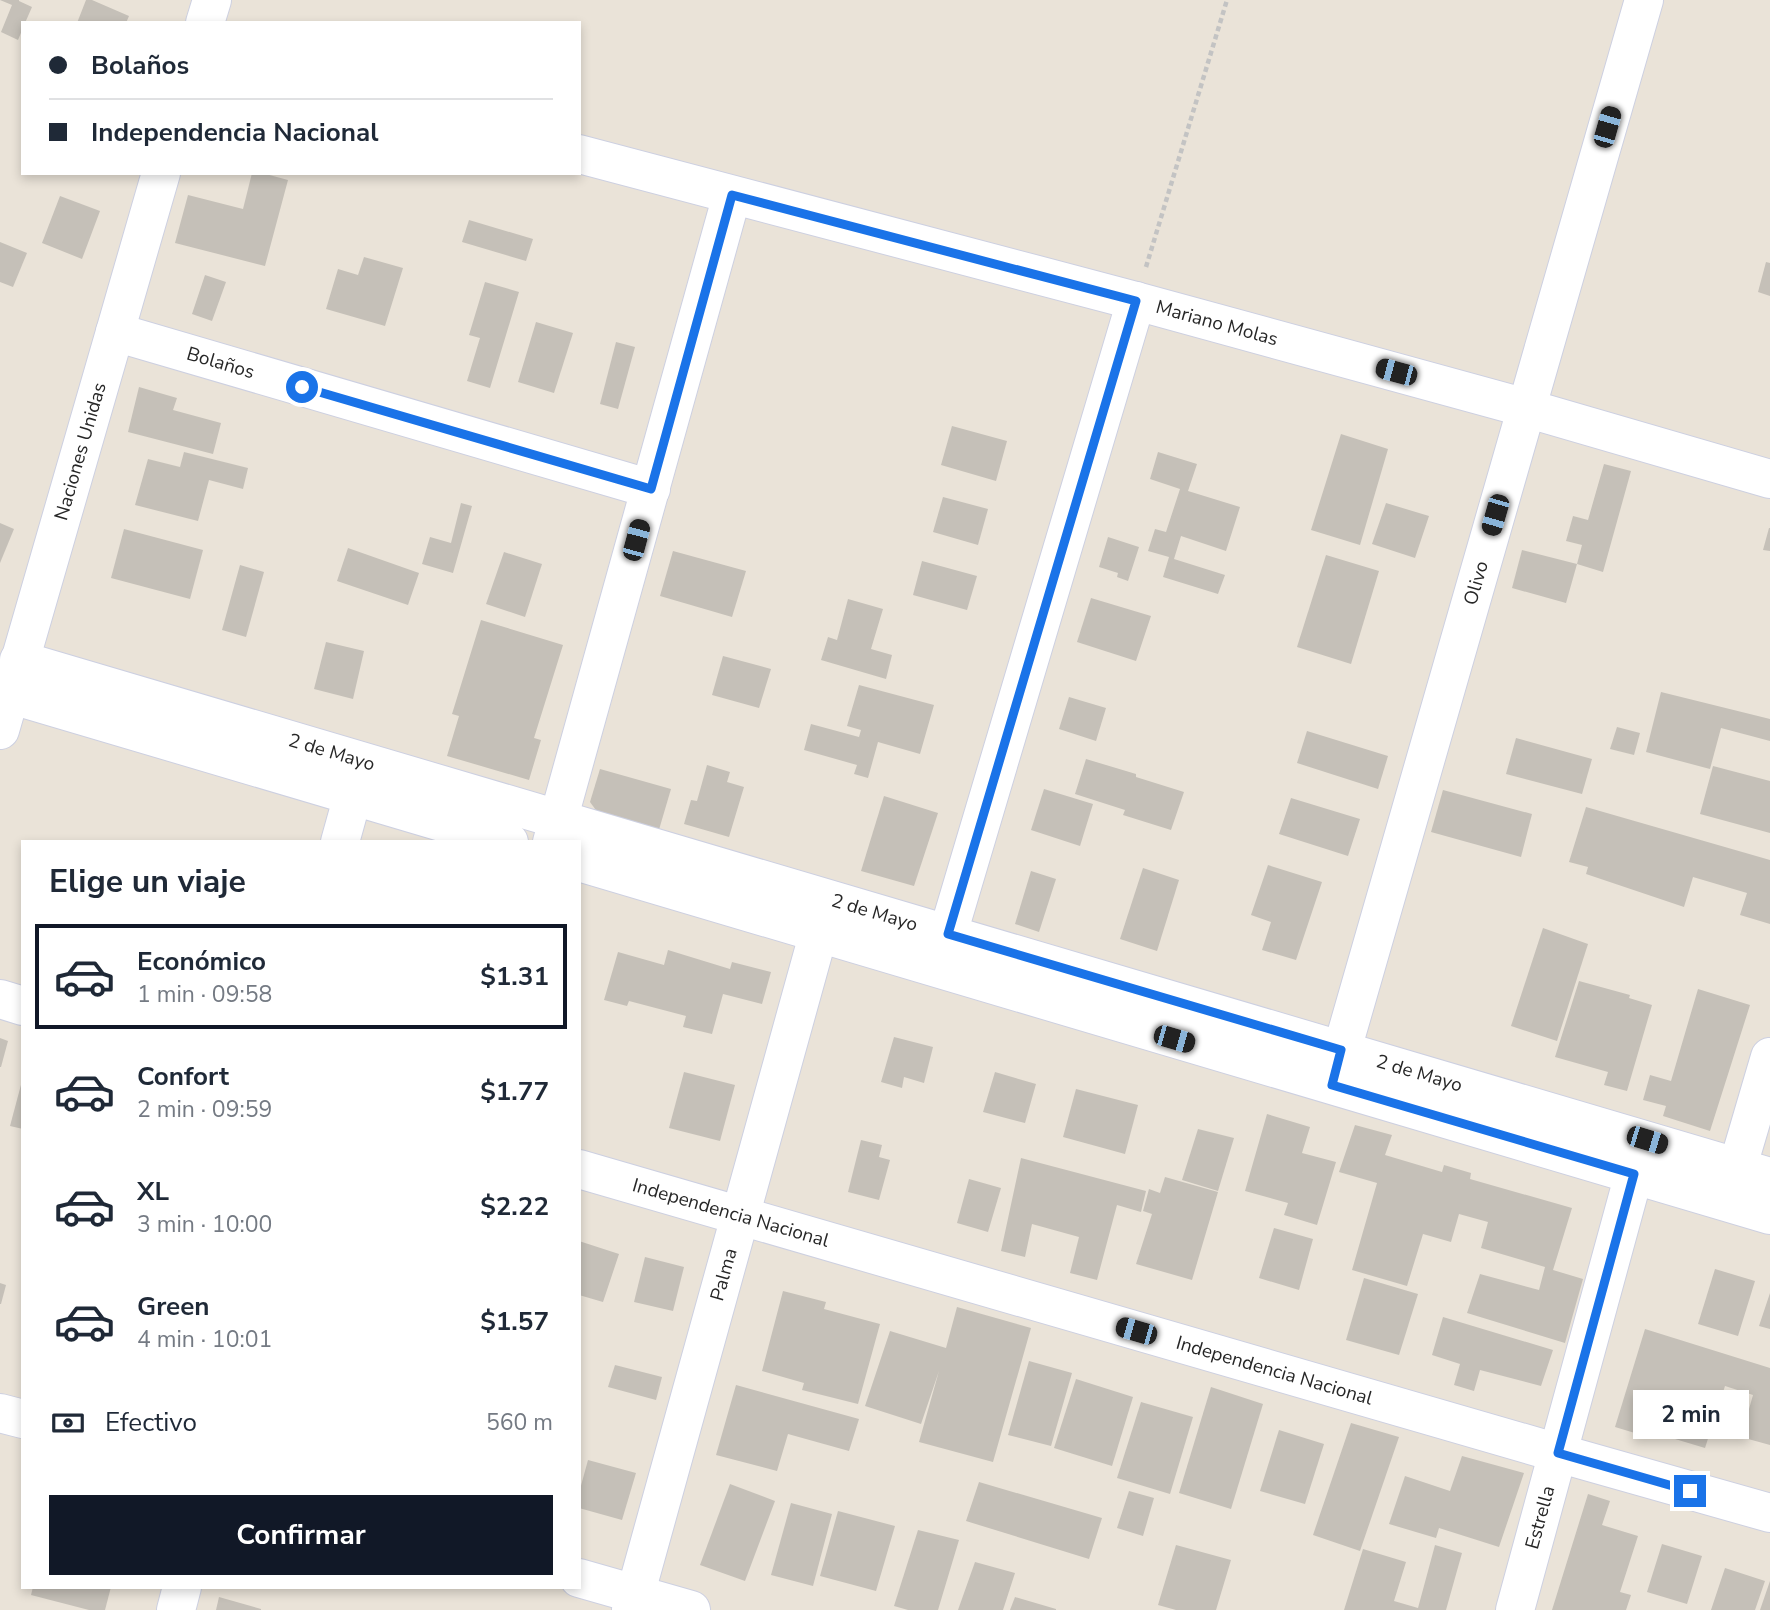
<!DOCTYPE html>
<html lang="es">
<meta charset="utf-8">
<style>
body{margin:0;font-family:"Nunito Sans",sans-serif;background:#f6f6f7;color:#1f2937;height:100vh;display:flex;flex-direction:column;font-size:26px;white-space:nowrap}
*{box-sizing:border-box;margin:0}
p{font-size:23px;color:#747a83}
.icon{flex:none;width:38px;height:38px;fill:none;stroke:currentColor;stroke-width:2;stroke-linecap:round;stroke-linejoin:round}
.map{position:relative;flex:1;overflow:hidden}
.panel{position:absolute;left:21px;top:840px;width:560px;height:749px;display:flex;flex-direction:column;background:#fff;border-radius:0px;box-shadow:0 4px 10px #0003}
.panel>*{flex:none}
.banner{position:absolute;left:21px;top:21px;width:560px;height:154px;border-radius:0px;box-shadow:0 4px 10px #0003;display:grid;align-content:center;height:154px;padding:0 28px;background:#fff}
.end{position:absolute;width:32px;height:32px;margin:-16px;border:9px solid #1a73e8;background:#fff;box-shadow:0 0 0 4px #fff}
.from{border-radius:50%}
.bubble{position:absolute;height:49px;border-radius:0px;background:#fff;box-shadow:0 4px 10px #0003;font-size:23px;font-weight:700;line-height:49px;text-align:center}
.car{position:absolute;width:21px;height:42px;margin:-21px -10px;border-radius:9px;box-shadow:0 0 5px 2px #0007;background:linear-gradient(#222 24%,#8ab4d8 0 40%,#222 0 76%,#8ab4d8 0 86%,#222 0)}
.banner b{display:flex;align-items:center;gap:24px;height:66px;font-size:26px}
.banner b+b{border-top:2px solid #e0e1e3}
.banner i{width:18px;height:18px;background:#1f2937}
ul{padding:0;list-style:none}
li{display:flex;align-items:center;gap:21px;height:105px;margin:0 14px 10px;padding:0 14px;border:4px solid transparent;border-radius:0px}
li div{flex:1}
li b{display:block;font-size:26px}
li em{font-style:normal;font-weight:700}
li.selected{border-color:#111827}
li>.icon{width:63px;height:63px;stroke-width:1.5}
h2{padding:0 28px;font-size:32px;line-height:84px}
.pay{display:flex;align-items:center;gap:18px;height:77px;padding:0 28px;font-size:26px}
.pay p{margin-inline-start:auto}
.cta{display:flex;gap:14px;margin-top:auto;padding:14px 28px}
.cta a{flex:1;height:80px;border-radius:0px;background:#111827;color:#fff;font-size:28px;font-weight:700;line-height:80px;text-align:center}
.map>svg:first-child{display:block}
.building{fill:#c5c0b8}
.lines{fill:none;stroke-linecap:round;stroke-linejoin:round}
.minor-casing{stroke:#cdd0e1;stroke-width:40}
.path{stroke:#c3c3c3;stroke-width:4.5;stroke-dasharray:5 3.5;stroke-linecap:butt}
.minor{stroke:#fff;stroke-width:38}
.route{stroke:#1a73e8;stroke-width:9}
.labels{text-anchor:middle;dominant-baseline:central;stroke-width:7;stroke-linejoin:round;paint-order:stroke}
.street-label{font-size:19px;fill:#272727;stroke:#fff}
</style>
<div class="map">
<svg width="1770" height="1610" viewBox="0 0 1770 1610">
<rect width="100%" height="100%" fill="#eae3d8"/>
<g class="building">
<polygon points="0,0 19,0 19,1 32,7 25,23 23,23 23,28 18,40 1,32 12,5"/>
<polygon points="86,0 92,0 129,16 126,23 77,23"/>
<polygon points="252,173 262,173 288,180 265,266 175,243 188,195 243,209"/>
<polygon points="60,196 100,211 82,259 42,243"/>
<polygon points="469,220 533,239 526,261 462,242"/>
<polygon points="0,242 27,253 13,287 0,282"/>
<polygon points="364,257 403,268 385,326 326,309 338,269 358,275"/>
<polygon points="1766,262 1770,263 1770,296 1758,292"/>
<polygon points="205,275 226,282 212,321 192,314"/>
<polygon points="485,282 519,292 490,388 467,381 480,338 469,335"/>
<polygon points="536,322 573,333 554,393 518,382"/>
<polygon points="616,342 635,347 618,409 600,404"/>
<polygon points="139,387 177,398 173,410 221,423 213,454 128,432"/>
<polygon points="952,426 1007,441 996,481 941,465"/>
<polygon points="1341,434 1388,449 1360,545 1311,530"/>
<polygon points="184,452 248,468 243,489 209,480 198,521 135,505 148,459 180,467"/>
<polygon points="1158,452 1197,464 1188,491 1240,507 1226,551 1181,536 1174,559 1225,575 1218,594 1163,577 1169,557 1148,551 1155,529 1166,532 1180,489 1150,479"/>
<polygon points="1604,464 1631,471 1603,572 1577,564 1582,545 1566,541 1573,516 1588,520"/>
<polygon points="943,497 988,509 978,545 933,532"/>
<polygon points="461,503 472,506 453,573 422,564 430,537 451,543"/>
<polygon points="1386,503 1429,516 1415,558 1372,544"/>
<polygon points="0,523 14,529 0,563"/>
<polygon points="1769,528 1770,528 1770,551 1763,550"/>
<polygon points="124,529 203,550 190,599 111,578"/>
<polygon points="1108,537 1139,547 1128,581 1117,577 1118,573 1099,567"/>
<polygon points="348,548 419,573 408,605 337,581"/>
<polygon points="1522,550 1577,564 1566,603 1512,588"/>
<polygon points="673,551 746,571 732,617 660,596"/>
<polygon points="504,552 542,564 525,617 486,604"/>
<polygon points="1326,555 1379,571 1351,664 1297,647"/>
<polygon points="922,561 977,576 967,610 913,595"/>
<polygon points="240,565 264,572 246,637 222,630"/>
<polygon points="1091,598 1151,616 1136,661 1077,642"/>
<polygon points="848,599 883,609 871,649 892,655 886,679 821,660 828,637 837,640"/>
<polygon points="481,620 563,645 534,738 541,740 529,780 447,756 459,716 452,714"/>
<polygon points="326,642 364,651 353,699 314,689"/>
<polygon points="723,656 771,669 759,708 712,695"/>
<polygon points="859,685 934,705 920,754 878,742 868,778 854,774 857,765 804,750 811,724 859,737 861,730 847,726"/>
<polygon points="1661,692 1770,719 1770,741 1721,728 1710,769 1646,752"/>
<polygon points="1069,697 1106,708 1096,741 1059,729"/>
<polygon points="1617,727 1640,733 1634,755 1610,749"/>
<polygon points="1307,731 1388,756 1378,789 1297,763"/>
<polygon points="1516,738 1592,759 1582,794 1506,774"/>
<polygon points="1086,759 1136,774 1136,777 1184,792 1171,830 1123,815 1125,810 1075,794"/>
<polygon points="707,765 730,772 727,782 744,787 729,837 684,824 691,800 697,801"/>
<polygon points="1713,766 1770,781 1770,833 1700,814"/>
<polygon points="600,769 671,789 658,833 601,817 590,802"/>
<polygon points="1044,789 1093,804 1080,846 1031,830"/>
<polygon points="1443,790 1532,814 1521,857 1431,832"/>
<polygon points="884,796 938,813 914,886 861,871"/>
<polygon points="1291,798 1360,819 1348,856 1279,834"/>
<polygon points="1586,807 1770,860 1770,924 1740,915 1747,893 1693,877 1684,907 1586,874 1588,867 1569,862"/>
<polygon points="1268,865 1322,882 1296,960 1262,950 1271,922 1251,915"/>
<polygon points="1143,868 1179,880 1157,951 1120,939"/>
<polygon points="1031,871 1056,879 1039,932 1015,924"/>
<polygon points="1543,928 1588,944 1557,1041 1511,1026"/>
<polygon points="668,950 730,969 732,962 771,972 762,1004 723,994 712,1034 683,1027 686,1016 629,1001 627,1006 604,1000 618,952 664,965"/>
<polygon points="1579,981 1630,995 1629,998 1652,1005 1627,1091 1604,1085 1608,1072 1555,1057"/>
<polygon points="1698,989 1750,1005 1710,1131 1663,1116 1666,1106 1643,1100 1650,1075 1671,1081"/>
<polygon points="894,1037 933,1047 924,1083 904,1077 902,1088 881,1082"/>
<polygon points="0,1038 8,1041 1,1067 0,1067"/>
<polygon points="684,1072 735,1085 720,1141 669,1128"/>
<polygon points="995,1072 1036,1084 1025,1123 983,1112"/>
<polygon points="22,1081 23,1081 23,1129 10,1126"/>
<polygon points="1076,1089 1138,1105 1125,1154 1063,1137"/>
<polygon points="1267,1114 1310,1127 1302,1153 1336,1162 1317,1225 1284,1215 1288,1203 1245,1191"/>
<polygon points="1355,1125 1392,1135 1385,1155 1442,1172 1444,1165 1471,1173 1470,1179 1572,1208 1553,1270 1583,1279 1565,1343 1467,1313 1480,1274 1539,1290 1545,1267 1481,1248 1488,1222 1459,1214 1451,1242 1423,1234 1407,1286 1352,1270 1377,1183 1339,1172"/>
<polygon points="1198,1129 1234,1138 1218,1191 1182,1180"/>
<polygon points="861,1140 882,1145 879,1157 890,1160 879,1200 848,1192"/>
<polygon points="1021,1158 1146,1191 1141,1212 1117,1205 1097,1280 1070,1273 1079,1237 1032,1224 1025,1257 1001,1251"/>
<polygon points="1165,1177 1218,1192 1192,1280 1136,1264 1152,1214 1143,1211 1149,1189 1160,1193"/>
<polygon points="969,1179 1001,1188 988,1232 957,1223"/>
<polygon points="1274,1228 1313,1239 1299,1290 1259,1278"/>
<polygon points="579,1241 619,1254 603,1302 579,1295"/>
<polygon points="645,1257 684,1267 673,1311 634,1302"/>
<polygon points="1715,1269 1755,1281 1738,1336 1698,1324"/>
<polygon points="1364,1278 1418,1294 1399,1355 1346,1340"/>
<polygon points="0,1283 6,1285 1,1304 0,1304"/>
<polygon points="783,1291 826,1302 824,1309 880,1324 858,1404 802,1390 804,1383 762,1371"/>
<polygon points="1770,1293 1770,1329 1759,1326"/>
<polygon points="957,1307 1031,1328 993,1462 919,1442 939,1371 921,1424 865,1406 890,1331 946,1348"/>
<polygon points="1443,1317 1553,1350 1541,1386 1480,1370 1474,1391 1454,1385 1460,1364 1432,1355"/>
<polygon points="1645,1329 1770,1368 1770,1445 1741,1437 1753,1395 1725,1386 1705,1448 1665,1436 1674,1409 1657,1403 1648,1437 1615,1427"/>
<polygon points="1029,1361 1072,1373 1051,1446 1008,1435"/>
<polygon points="615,1365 662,1377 656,1400 608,1387"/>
<polygon points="1076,1379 1133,1397 1112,1466 1054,1448"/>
<polygon points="736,1385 859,1419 849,1451 788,1434 777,1471 716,1455"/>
<polygon points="1211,1387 1263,1404 1231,1509 1179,1493"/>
<polygon points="1141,1402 1193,1417 1170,1494 1117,1478"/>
<polygon points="1351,1423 1399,1437 1360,1551 1313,1535"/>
<polygon points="1279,1430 1324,1444 1305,1504 1260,1491"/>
<polygon points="1462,1456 1524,1473 1499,1547 1439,1528 1436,1538 1389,1524 1405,1476 1450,1491"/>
<polygon points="588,1460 636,1473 622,1520 579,1508 579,1493"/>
<polygon points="979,1482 1102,1518 1089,1559 966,1521"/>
<polygon points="730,1484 775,1501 745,1581 700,1565"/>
<polygon points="1129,1491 1154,1498 1143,1536 1117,1528"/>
<polygon points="1588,1494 1610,1501 1602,1525 1638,1536 1620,1592 1631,1595 1626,1610 1552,1610"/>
<polygon points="791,1503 832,1514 813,1586 771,1575"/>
<polygon points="838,1511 895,1526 876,1591 820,1576"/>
<polygon points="918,1530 959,1540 938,1610 908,1610 894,1606"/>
<polygon points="1662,1544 1702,1556 1687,1604 1647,1592"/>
<polygon points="1176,1545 1231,1560 1216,1610 1176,1610 1158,1605"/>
<polygon points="1435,1545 1462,1553 1446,1610 1344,1610 1363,1549 1406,1562 1394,1601 1418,1608"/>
<polygon points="975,1562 1015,1573 1003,1610 958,1610"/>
<polygon points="1725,1568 1765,1581 1755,1610 1711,1610"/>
<polygon points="1770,1582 1770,1610 1760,1610 1770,1581"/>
<polygon points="33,1587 111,1587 105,1610 89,1610 31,1595"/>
<polygon points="219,1597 261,1609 261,1610 216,1610"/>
<polygon points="1015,1597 1056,1609 1056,1610 1010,1610"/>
</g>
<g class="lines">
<g class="minor-casing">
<g id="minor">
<polyline points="205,23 212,0"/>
<path id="s1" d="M579,154L1136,301L1526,408L1770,479"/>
<path id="s2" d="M115,332L651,489"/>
<path id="s3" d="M19,660L1770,1177"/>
<polyline points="9,694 509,842"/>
<path id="s4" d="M0,730L161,173"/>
<polyline points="340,842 360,770"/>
<polyline points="552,842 732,195"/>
<polyline points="579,862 1770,1215"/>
<polyline points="941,957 1136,301"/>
<polyline points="0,999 23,1006"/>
<path id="s5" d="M1335,1074L1644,0"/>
<path id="s6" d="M579,1169L1558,1453L1770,1513"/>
<polyline points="1730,1193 1770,1057"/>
<polyline points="0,1413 23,1419"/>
<polyline points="579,1578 691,1610"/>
<polyline points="176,1610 182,1587"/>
<path id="s7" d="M631,1610L825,910"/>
<path id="s8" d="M1515,1610L1634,1174L1643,1150"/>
</g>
</g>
<polyline class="path" points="1146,267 1227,0"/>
<use href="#minor" class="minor"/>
</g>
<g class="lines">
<polyline class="route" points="302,387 651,489 732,195 1136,301 948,934 1341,1050 1332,1085 1634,1174 1558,1453 1690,1491"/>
</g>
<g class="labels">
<g class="street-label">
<text stroke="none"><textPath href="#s1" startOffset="660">Mariano Molas</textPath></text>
<text stroke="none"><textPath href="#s2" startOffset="110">Bolaños</textPath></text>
<text stroke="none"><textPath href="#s4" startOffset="290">Naciones Unidas</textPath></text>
<text stroke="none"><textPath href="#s5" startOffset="511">Olivo</textPath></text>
<text stroke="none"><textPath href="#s3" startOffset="326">2 de Mayo</textPath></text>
<text stroke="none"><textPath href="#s3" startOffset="892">2 de Mayo</textPath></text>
<text stroke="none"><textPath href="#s3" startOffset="1460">2 de Mayo</textPath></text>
<text stroke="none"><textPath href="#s6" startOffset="158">Independencia Nacional</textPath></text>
<text stroke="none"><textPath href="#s7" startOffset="348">Palma</textPath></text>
<text stroke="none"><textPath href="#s6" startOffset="724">Independencia Nacional</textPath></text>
<text stroke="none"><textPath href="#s8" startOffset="96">Estrella</textPath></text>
</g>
</g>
</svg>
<i class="end from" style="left:302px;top:387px"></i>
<i class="end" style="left:1690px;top:1491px"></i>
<div class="bubble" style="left:1633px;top:1390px;width:116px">2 min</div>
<i class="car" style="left:1607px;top:127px;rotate:16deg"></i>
<i class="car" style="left:1396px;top:372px;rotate:285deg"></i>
<i class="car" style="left:1495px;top:515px;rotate:196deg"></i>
<i class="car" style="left:636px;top:540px;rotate:15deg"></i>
<i class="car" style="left:1174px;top:1039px;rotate:106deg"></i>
<i class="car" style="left:1647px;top:1140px;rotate:107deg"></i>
<i class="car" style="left:1136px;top:1331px;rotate:286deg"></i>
<div class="banner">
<b><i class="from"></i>Bolaños</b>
<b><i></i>Independencia Nacional</b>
</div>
<section class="panel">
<h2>Elige un viaje</h2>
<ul>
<li class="selected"><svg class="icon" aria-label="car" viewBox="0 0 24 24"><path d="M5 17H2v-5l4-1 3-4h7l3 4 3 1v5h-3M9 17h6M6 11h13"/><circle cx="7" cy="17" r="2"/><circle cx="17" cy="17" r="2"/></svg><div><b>Económico</b><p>1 min · 09:58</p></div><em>$1.31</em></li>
<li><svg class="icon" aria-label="car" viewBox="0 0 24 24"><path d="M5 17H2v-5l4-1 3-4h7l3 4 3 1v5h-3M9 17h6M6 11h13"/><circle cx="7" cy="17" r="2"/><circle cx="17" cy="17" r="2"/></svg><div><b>Confort</b><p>2 min · 09:59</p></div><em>$1.77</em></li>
<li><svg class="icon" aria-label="car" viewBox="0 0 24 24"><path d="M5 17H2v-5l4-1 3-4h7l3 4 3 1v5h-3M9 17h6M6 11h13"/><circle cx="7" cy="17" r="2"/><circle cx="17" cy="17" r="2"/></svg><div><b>XL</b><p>3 min · 10:00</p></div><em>$2.22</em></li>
<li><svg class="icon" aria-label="car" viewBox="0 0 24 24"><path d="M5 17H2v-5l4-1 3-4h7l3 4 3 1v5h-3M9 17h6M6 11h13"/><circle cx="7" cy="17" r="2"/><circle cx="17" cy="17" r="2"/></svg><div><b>Green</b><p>4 min · 10:01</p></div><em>$1.57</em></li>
</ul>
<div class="pay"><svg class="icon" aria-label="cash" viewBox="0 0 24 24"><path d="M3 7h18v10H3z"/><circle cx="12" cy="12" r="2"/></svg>Efectivo<p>560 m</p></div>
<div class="cta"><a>Confirmar</a></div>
</section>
</div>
